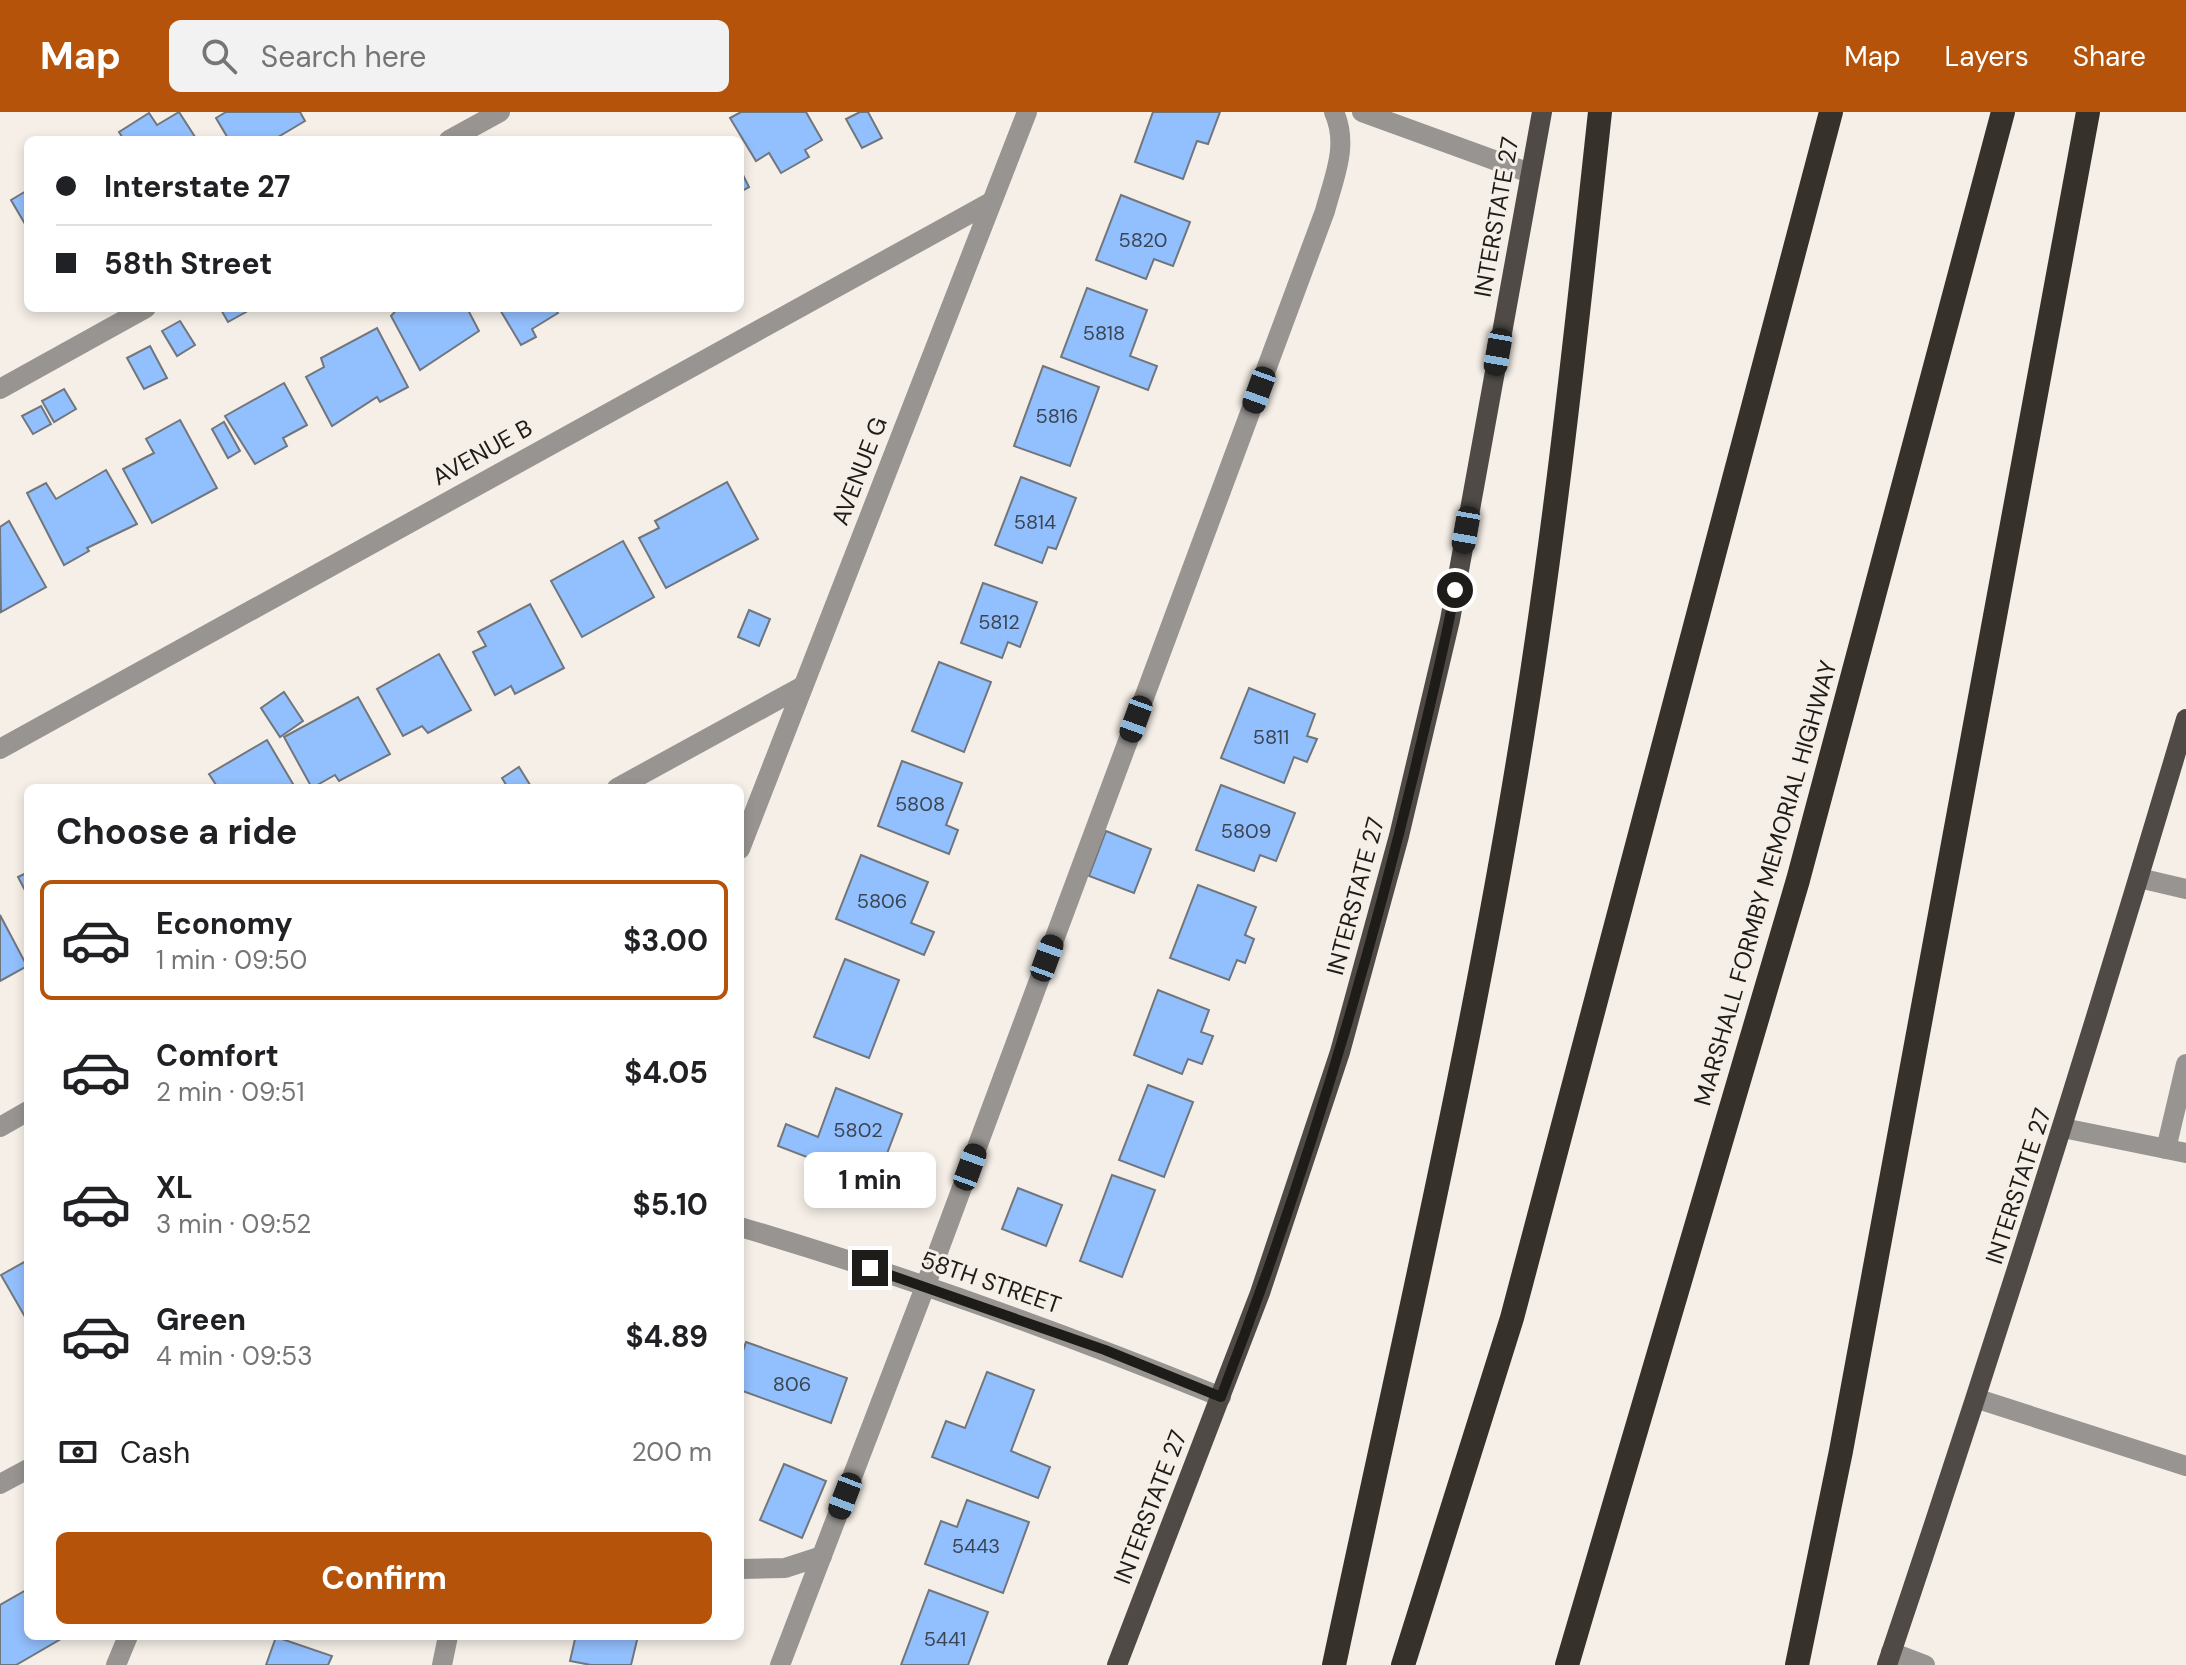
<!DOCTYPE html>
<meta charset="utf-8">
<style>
body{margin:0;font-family:"DM Sans",sans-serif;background:#f2f2f2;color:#202124;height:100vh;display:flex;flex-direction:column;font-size:30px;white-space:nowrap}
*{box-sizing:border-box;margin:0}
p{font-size:26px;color:#757577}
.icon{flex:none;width:44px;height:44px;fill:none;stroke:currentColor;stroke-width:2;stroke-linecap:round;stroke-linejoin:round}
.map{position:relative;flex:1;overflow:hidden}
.drawer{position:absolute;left:24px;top:672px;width:720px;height:856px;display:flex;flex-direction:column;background:#fff;border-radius:12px;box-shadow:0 4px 12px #0003}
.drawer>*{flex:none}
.banner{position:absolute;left:24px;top:24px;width:720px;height:176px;border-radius:12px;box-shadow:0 4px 12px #0003;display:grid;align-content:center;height:176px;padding:0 32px;background:#fff}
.end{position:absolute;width:36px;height:36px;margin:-18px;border:10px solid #1e1c19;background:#fff;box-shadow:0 0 0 4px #fff}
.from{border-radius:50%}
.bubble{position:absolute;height:56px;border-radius:12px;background:#fff;box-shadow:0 4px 12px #0003;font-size:26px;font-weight:700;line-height:56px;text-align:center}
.car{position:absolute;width:24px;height:48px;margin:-24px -12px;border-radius:10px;box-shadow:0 0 6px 2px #0007;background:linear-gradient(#222 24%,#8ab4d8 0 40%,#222 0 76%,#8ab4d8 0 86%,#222 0)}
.banner b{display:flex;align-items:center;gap:28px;height:76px;font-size:30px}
.banner b+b{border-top:2px solid #e0e0e0}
.banner i{width:20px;height:20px;background:#202124}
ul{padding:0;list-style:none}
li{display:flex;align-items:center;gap:24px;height:120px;margin:0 16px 12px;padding:0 16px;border:4px solid transparent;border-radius:12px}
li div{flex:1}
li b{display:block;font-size:30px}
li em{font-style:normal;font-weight:700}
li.active{border-color:#b45309}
li>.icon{width:72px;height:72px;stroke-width:1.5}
h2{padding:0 32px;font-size:36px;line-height:96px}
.pay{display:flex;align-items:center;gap:20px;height:88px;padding:0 32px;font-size:30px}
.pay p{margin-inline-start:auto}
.primary-button{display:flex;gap:16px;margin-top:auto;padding:16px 32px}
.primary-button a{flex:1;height:92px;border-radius:12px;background:#b45309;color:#fff;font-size:32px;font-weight:700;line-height:92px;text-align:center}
header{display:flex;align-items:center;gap:48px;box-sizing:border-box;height:112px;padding:0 40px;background:#b45309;color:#fff}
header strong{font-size:38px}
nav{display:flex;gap:44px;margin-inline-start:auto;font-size:28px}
.search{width:560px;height:72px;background:#f2f2f2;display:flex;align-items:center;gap:20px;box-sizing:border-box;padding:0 28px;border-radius:12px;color:#757577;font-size:30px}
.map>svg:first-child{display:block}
.building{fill:#92bffd;stroke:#71767d;stroke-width:2}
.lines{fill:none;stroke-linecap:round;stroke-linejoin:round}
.minor{stroke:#979491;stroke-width:20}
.major{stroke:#4f4a45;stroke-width:20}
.highway{stroke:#36312b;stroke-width:24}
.route{stroke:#1e1c19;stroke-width:10}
.labels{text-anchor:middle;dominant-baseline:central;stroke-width:6;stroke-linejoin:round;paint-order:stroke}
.number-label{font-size:20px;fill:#3b4552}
.street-label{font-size:24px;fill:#1e1c19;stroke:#f5efe7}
</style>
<header>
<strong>Map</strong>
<div class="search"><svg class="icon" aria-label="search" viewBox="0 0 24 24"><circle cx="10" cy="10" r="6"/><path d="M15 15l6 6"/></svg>Search here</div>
<nav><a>Map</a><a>Layers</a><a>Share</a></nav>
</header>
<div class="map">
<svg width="2186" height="1553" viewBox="0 0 2186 1553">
<rect width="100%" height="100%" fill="#f5efe7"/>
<g class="building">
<polygon points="179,0 197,28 124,28 119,20 149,1 157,13"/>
<polygon points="226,0 300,0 305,9 273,28 229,28 216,6"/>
<polygon points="741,0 806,0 822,28 805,38 809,45 781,61 769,41 756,49 730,6"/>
<polygon points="860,0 868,0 882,26 862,36 846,7"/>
<polygon points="1153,0 1220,0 1208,32 1197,29 1183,67 1135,50"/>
<polygon points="740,57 749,75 740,80"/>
<polygon points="28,78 28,117 11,88"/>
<polygon points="1121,83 1190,110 1173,154 1154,147 1146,167 1096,148"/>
<polygon points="1087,176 1147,198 1130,244 1157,254 1148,278 1061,245"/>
<polygon points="220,196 243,196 246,200 228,210"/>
<polygon points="398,196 467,196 479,219 420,258 391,204"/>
<polygon points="499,196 555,196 558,201 532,217 536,225 521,233"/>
<polygon points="180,209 195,233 177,244 162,219"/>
<polygon points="377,216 408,275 380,290 377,285 332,314 306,265 324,255 321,246"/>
<polygon points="150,234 167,266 144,277 127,246"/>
<polygon points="1043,254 1099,275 1070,354 1014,334"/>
<polygon points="284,271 307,313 283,326 287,334 255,352 225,304"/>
<polygon points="64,277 76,297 54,310 42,289"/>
<polygon points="41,294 51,312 33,322 22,304"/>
<polygon points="180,308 217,376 152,411 123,357 154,341 146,327"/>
<polygon points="224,310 240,339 228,346 212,317"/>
<polygon points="106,358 137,412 87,436 89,439 64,453 27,381 46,371 56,387"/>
<polygon points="1021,365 1076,386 1056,437 1048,435 1042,451 995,433"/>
<polygon points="727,370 758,427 666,476 639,426 659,416 655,409"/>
<polygon points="9,409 46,475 1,500 0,415"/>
<polygon points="623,429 654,485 582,525 551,469"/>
<polygon points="983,471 1037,490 1020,535 1008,530 1002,546 961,531"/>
<polygon points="530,492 564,556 515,582 511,574 495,583 473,540 486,534 478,520"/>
<polygon points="749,498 770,507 759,534 738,525"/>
<polygon points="439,542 471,598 428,621 422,614 403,624 377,577"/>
<polygon points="939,550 991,570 964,640 912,619"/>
<polygon points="1249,576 1315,602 1307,624 1317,627 1307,650 1294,645 1284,671 1221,646"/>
<polygon points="284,580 303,609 280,625 261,596"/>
<polygon points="358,585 390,642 339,669 335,663 312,676 284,625"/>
<polygon points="267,628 293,672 286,676 218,676 209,662"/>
<polygon points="902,649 962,671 946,713 958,718 949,742 878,714"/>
<polygon points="519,655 532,676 508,676 502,666"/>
<polygon points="1221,673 1295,701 1276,749 1260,743 1254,759 1196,738"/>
<polygon points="1106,719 1151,737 1134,781 1089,764"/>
<polygon points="861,743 928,770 911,811 934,820 924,843 836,807"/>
<polygon points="28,760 28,784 18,765"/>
<polygon points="1198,773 1256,795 1245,823 1254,827 1245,851 1237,848 1229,868 1170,846"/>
<polygon points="0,803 27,854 0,869"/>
<polygon points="845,847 899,868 869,946 814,925"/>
<polygon points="1158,878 1209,898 1201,920 1213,924 1202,952 1188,947 1182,962 1134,943"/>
<polygon points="1148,973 1193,990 1164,1065 1119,1048"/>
<polygon points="836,976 902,1002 883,1052 872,1048 864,1067 778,1034 786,1012 818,1025"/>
<polygon points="1112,1063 1155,1078 1122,1165 1080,1149"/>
<polygon points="1018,1076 1062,1093 1046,1134 1002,1117"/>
<polygon points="28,1148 28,1210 1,1163"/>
<polygon points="746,1230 847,1266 831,1311 740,1278 740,1248"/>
<polygon points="987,1260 1034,1278 1011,1339 1050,1355 1038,1386 932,1345 946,1309 965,1316"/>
<polygon points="784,1352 826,1369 802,1426 760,1408"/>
<polygon points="967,1388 1029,1410 1003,1481 925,1452 941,1409 957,1415"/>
<polygon points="28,1477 28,1524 66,1524 16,1553 0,1553 0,1493"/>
<polygon points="929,1478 988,1500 968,1553 901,1553"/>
<polygon points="563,1524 638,1524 631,1553 591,1553 570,1549 575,1527"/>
<polygon points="276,1525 332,1544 328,1553 266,1553"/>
</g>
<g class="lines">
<g class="minor">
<polyline points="1362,0 1530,61"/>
<polyline points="449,28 500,0"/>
<polyline points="0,277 146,196"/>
<polyline points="0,637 991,90"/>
<polyline points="617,676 803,574"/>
<polyline points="740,737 1027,0"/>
<polyline points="2139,766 2186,777"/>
<polyline points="0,1015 28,999"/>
<polyline points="2063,1016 2186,1041"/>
<polyline points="2166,1037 2186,952"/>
<path d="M740,1115C903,1163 1063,1221 1221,1285"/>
<polyline points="1978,1287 2186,1354"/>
<polyline points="0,1372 28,1357"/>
<polyline points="740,1457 785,1456 822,1444"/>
<polyline points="1891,1540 1925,1553"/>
<polyline points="116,1553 128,1524"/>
<polyline points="442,1553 448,1524"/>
<path d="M780,1553L925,1175L1325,99C1334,65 1349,33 1334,0"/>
</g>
<g class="major">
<polyline points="1117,1553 1260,1181 1340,940 1399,724 1450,508 1542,0"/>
<path d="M1887,1553C1993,1239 2092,924 2186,607"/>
</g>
<g class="highway">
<path d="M1334,1553C1401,1238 1475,924 1525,606C1557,405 1578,202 1600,0"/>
<polyline points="1403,1553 1512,1206 1831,0"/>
<polyline points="1567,1553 1798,768 2003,0"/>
<polyline points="1797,1553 1841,1339 2088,0"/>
</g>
</g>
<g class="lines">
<path class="route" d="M870,1156L1105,1238L1221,1285C1299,1082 1363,873 1414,661C1428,600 1444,539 1455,478"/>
</g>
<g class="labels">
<g class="number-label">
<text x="1143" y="128">5820</text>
<text x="1104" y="221">5818</text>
<text x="1057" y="304">5816</text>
<text x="1035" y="410">5814</text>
<text x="999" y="510">5812</text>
<text x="1271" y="625">5811</text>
<text x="920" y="692">5808</text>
<text x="1246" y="719">5809</text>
<text x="882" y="789">5806</text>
<text x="858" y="1018">5802</text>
<text x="792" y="1272">806</text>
<text x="976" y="1434">5443</text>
<text x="945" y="1527">5441</text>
</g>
<g class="street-label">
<text transform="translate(1496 105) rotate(-80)">INTERSTATE 27</text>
<text transform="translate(482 340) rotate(-29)">AVENUE B</text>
<text transform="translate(859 359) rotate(-69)">AVENUE G</text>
<text transform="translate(1765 771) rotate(-74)">MARSHALL FORMBY MEMORIAL HIGHWAY</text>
<text transform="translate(1355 784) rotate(-75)">INTERSTATE 27</text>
<text transform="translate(2018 1074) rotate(-72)">INTERSTATE 27</text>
<text transform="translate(991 1170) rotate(19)">58TH STREET</text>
<text transform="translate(1150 1395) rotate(-69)">INTERSTATE 27</text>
</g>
</g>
</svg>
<i class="end from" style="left:1455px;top:478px"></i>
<i class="end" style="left:870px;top:1156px"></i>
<div class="bubble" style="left:804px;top:1040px;width:132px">1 min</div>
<i class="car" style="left:1498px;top:240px;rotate:190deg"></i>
<i class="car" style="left:1259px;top:278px;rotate:200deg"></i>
<i class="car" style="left:1466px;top:418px;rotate:190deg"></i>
<i class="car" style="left:1136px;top:607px;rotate:200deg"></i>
<i class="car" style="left:1047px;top:846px;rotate:20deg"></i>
<i class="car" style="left:970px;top:1055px;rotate:20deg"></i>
<i class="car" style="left:845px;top:1384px;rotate:201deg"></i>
<div class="banner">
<b><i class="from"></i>Interstate 27</b>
<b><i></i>58th Street</b>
</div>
<section class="drawer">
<h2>Choose a ride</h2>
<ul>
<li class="active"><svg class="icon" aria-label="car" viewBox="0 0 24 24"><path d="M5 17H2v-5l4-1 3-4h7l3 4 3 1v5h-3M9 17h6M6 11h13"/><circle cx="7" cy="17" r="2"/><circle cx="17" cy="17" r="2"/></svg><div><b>Economy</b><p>1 min · 09:50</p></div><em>$3.00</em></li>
<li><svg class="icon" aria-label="car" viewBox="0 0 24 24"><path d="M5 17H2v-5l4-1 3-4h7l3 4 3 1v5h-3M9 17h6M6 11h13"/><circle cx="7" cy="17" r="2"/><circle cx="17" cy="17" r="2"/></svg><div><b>Comfort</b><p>2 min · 09:51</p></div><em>$4.05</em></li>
<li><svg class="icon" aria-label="car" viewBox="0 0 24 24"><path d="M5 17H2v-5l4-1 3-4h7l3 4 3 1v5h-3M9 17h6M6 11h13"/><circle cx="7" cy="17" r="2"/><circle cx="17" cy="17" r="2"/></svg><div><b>XL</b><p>3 min · 09:52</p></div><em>$5.10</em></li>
<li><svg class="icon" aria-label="car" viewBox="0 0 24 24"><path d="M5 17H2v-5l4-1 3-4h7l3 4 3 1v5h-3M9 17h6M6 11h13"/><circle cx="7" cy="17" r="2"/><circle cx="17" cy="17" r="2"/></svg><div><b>Green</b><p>4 min · 09:53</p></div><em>$4.89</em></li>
</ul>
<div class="pay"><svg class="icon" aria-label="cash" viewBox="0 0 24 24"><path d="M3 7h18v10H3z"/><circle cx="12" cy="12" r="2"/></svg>Cash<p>200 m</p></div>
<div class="primary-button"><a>Confirm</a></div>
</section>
</div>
